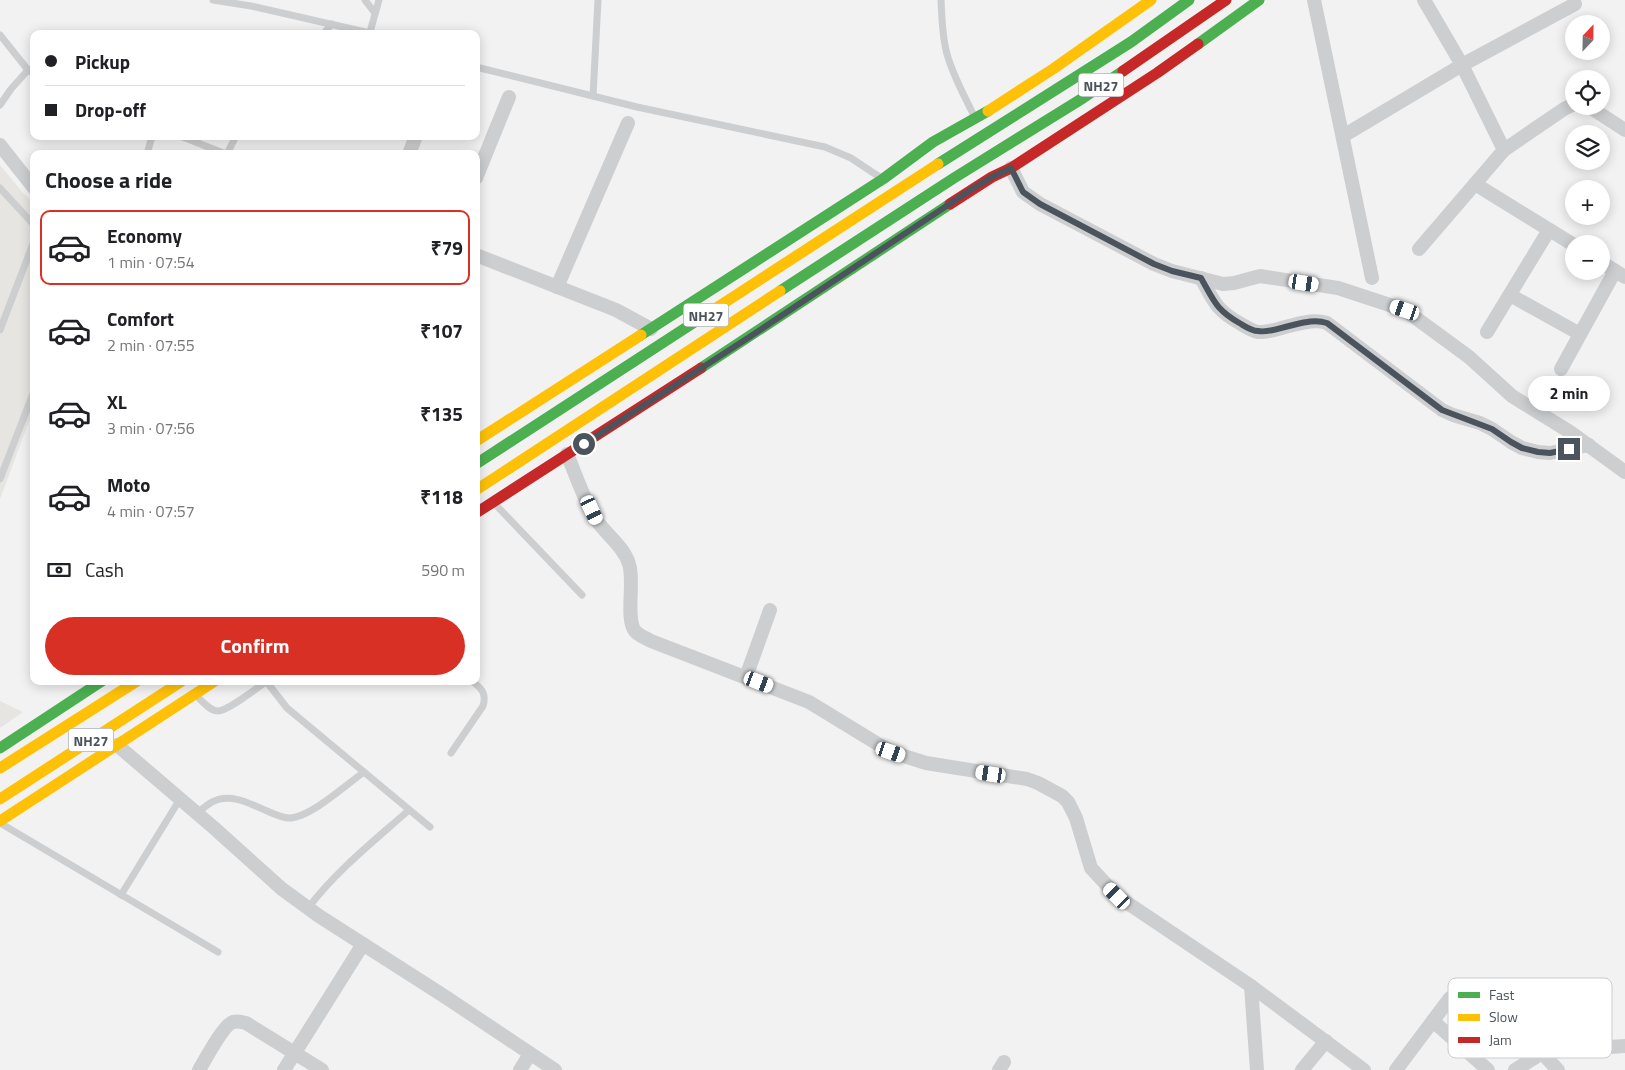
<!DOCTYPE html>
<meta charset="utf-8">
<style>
body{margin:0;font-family:"Titillium Web",sans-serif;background:#f2f2f2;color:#202124;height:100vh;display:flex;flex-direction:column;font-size:19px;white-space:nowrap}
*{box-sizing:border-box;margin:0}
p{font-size:16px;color:#757577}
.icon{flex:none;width:28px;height:28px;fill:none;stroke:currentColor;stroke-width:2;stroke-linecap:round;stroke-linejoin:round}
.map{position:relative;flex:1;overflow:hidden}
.panel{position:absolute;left:30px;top:150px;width:450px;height:535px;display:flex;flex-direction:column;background:#fff;border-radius:10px;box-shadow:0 2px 12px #0003}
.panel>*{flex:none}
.banner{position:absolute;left:30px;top:30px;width:450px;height:110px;border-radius:10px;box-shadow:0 2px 12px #0003;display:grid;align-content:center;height:110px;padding:0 15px;background:#fff}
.needle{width:32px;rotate:22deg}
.fabs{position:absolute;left:1565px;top:15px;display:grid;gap:10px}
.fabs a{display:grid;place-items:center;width:45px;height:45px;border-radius:50%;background:#fff;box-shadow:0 2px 12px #0003;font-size:25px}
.end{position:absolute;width:22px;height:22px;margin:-11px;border:6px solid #4b545d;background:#fff;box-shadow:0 0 0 2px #fff}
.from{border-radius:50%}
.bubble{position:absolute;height:35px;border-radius:18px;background:#fff;box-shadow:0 2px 12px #0003;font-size:16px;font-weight:700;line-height:35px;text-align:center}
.car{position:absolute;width:15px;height:30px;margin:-15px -8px;border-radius:6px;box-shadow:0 0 4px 1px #0007;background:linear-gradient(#fff 24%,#345 0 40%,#fff 0 76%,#345 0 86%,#fff 0)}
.banner b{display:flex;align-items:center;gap:18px;height:48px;font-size:19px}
.banner b+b{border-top:1px solid #e0e0e0}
.banner i{width:12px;height:12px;background:#202124}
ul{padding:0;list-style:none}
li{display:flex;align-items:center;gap:15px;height:75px;margin:0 10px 8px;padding:0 5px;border:2px solid transparent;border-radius:10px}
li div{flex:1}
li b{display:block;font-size:19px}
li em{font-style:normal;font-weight:700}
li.active{border-color:#d93025}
li>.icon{width:45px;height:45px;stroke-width:1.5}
h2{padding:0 15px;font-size:22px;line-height:60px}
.pay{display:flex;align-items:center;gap:12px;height:55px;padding:0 15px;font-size:19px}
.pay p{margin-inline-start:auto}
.button{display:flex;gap:10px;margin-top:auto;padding:10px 15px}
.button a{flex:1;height:58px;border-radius:30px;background:#d93025;color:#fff;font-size:20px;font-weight:700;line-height:58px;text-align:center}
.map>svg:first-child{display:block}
.commercial{fill:#e6e5e1}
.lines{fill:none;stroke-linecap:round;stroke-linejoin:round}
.lane{stroke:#ccced0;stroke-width:7}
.street{stroke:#ccced0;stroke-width:14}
.fast{stroke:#4caf50;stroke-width:11}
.slow{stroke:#ffc107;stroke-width:11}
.jam{stroke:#c62828;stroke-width:11}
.route{stroke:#4b545d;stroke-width:6}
.labels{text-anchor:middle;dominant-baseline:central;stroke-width:4.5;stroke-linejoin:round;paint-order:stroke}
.shield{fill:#fff;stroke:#81878e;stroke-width:1}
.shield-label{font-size:14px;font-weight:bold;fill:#4b545d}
.key{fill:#fff;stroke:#c9ccce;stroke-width:1}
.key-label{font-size:14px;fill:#4b545d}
</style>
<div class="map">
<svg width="1625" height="1070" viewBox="0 0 1625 1070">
<rect width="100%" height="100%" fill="#f3f2f2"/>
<g class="commercial">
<polygon points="0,165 23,193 34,203 34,408 0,499"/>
<polygon points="0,701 23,712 0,728"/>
</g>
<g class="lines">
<g class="lane">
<polyline points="213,0 251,6 374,34"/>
<polyline points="365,0 375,13"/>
<path d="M941,0C942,18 942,36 947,54C953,76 965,97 975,118"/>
<polyline points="370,32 379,0"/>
<polyline points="323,34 332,24"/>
<polyline points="0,35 28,70 34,74"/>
<polyline points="476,67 637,107 825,147 851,158 881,178"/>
<polyline points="593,96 598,0"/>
<polyline points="0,105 11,89 28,70"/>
<polyline points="180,136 226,154"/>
<polyline points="147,154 151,140 154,136"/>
<polyline points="227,154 236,136"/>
<polyline points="0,188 34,225"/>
<polyline points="0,330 34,241"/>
<polyline points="0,479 34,391"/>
<polyline points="494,503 582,595"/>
<polyline points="266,681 287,708 430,827"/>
<path d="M195,695C202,700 209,711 218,711C228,711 258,687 267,681"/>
<path d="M451,753L483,706C487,693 481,688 472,681"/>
<path d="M197,813C202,809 207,805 212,802C230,792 251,804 267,811C274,814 282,818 289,818C310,818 347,784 364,772"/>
<polyline points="0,823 218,952"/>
<polyline points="121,895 180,799"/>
<path d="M308,908C337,870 374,841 409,810"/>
</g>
<g class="street">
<polyline points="1314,0 1372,278"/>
<polyline points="1424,0 1462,65 1504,150"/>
<polyline points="1588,106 1625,130"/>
<polyline points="1343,136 1462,65 1575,4"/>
<polyline points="0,145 34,188"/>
<polyline points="409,154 416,136"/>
<polyline points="1011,168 1023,192 1040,204 1154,264 1172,271 1223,284 1234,283 1260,276 1338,288 1405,310 1469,357 1512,396 1570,432 1625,472"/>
<polyline points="476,178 509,97"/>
<polyline points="1475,184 1574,245"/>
<polyline points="1419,249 1504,150 1564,109 1574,104"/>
<polyline points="476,255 616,310 651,329"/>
<polyline points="1601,262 1625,277"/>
<path d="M1201,278C1214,302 1216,310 1241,324C1246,327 1252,331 1258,332C1268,333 1280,328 1289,326C1302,323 1314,319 1327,323L1442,410L1453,415L1480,423L1492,429L1511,442L1522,448L1538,452L1550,453L1589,445"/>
<polyline points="557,287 628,123"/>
<polyline points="1510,295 1580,334"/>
<polyline points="1487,332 1549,230"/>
<polyline points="1561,369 1615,271"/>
<path d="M567,454C576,475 585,503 597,521C607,535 624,547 629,564C635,581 625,619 635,631C639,636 646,638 651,641L809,702L891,752L926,763L1027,779L1038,783L1062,796L1068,802L1076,818L1091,868L1117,896L1251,986L1364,1070"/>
<polyline points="746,677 770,610"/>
<polyline points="117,745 213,827 282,889 319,916 444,996 555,1070"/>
<polyline points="1251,986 1257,1070"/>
<polyline points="1433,1021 1488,1070"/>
<polyline points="1542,1053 1558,1070"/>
<path d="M199,1070C205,1060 222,1028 231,1023C236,1020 241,1022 246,1023L322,1070"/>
<polyline points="284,1070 363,944"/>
<polyline points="520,1070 530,1054"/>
<polyline points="999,1070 1004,1062"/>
<polyline points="1302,1070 1326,1041"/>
<polyline points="1396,1070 1450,998"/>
<polyline points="1515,1070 1542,1053 1548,1051 1625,1046"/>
</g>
<g class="fast">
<polyline points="1198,44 1259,0"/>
<polyline points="938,164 1131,42 1189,0"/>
<polyline points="780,291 954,178 1083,98 1123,71"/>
<polyline points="641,335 883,179 933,142 988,111"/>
<polyline points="701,368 950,204"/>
<polyline points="476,464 707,314"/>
<polyline points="0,748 102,681"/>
</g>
<g class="slow">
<polyline points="988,111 1053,69 1151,0"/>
<polyline points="707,314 938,164"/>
<polyline points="476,441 641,335"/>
<polyline points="476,490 780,291"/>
<polyline points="0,768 137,681"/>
<polyline points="0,799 182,681"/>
<polyline points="0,821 215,681"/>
</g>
<g class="jam">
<polyline points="1123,71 1226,0"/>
<polyline points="950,204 992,177 1011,168 1157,73 1198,44"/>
<polyline points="476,513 701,368"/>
</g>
</g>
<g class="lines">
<path class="route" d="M584,444L751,336L972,189L992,177L1011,168L1023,192L1040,204L1154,264L1172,271L1201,278C1214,301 1216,310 1241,324C1246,327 1252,331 1258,331C1268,333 1280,328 1289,326C1302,323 1314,319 1327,323L1442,410L1492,429L1511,442L1522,448L1538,452L1550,453L1569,449"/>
</g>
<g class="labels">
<g class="shield">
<rect x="1078.5" y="73.5" width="45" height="23" rx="4"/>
<rect x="683.5" y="303.5" width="45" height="23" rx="4"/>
<rect x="68.5" y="728.5" width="45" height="23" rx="4"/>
</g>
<g class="shield-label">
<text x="1101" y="85">NH27</text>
<text x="706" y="315">NH27</text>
<text x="91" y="740">NH27</text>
</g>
</g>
<rect x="1448" y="978" width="164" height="80" rx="8" class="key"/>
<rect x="1458" y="992" width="22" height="6" fill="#4caf50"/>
<rect x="1458" y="1014" width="22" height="7" fill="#ffc107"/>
<rect x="1458" y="1037" width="22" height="6" fill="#c62828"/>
<g class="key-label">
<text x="1489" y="1000">Fast</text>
<text x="1489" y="1022">Slow</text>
<text x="1489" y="1045">Jam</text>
</g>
</svg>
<div class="fabs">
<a><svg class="needle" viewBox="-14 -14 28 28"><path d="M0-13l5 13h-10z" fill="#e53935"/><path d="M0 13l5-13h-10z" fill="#757577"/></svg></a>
<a><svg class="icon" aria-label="locate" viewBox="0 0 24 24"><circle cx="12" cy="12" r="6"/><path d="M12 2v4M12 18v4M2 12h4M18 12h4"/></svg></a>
<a><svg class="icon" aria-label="layers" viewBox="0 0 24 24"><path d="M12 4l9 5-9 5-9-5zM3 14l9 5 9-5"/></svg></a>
<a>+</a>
<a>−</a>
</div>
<i class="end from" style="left:584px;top:444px"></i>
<i class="end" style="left:1569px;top:449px"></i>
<div class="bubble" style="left:1528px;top:376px;width:82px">2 min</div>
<i class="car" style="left:1304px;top:283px;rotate:99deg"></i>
<i class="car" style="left:1405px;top:310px;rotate:289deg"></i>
<i class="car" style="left:592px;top:510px;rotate:155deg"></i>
<i class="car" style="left:759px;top:682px;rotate:111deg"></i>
<i class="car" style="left:891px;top:752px;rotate:109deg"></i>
<i class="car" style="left:991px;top:774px;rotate:279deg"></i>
<i class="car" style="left:1117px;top:896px;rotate:315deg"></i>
<div class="banner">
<b><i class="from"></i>Pickup</b>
<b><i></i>Drop-off</b>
</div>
<section class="panel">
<h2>Choose a ride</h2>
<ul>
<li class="active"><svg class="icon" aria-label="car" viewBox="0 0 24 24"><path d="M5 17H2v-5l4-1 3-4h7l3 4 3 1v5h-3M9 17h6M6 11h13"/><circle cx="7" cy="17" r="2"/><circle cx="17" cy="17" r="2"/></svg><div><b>Economy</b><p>1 min · 07:54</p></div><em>₹79</em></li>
<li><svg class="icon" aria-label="car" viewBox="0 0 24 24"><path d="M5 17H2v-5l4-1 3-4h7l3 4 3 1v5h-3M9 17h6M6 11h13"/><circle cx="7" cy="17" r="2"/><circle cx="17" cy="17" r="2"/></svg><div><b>Comfort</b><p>2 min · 07:55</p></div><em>₹107</em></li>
<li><svg class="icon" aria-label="car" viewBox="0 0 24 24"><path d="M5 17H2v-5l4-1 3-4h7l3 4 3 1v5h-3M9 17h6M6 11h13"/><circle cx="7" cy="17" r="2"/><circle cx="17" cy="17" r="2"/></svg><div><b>XL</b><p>3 min · 07:56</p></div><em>₹135</em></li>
<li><svg class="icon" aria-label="car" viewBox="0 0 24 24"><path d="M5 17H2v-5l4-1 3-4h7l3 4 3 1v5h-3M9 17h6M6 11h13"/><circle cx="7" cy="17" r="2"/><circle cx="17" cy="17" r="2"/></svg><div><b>Moto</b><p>4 min · 07:57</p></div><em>₹118</em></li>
</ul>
<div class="pay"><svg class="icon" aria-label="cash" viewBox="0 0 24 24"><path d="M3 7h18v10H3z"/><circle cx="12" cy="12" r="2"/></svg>Cash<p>590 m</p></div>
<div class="button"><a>Confirm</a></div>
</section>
</div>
